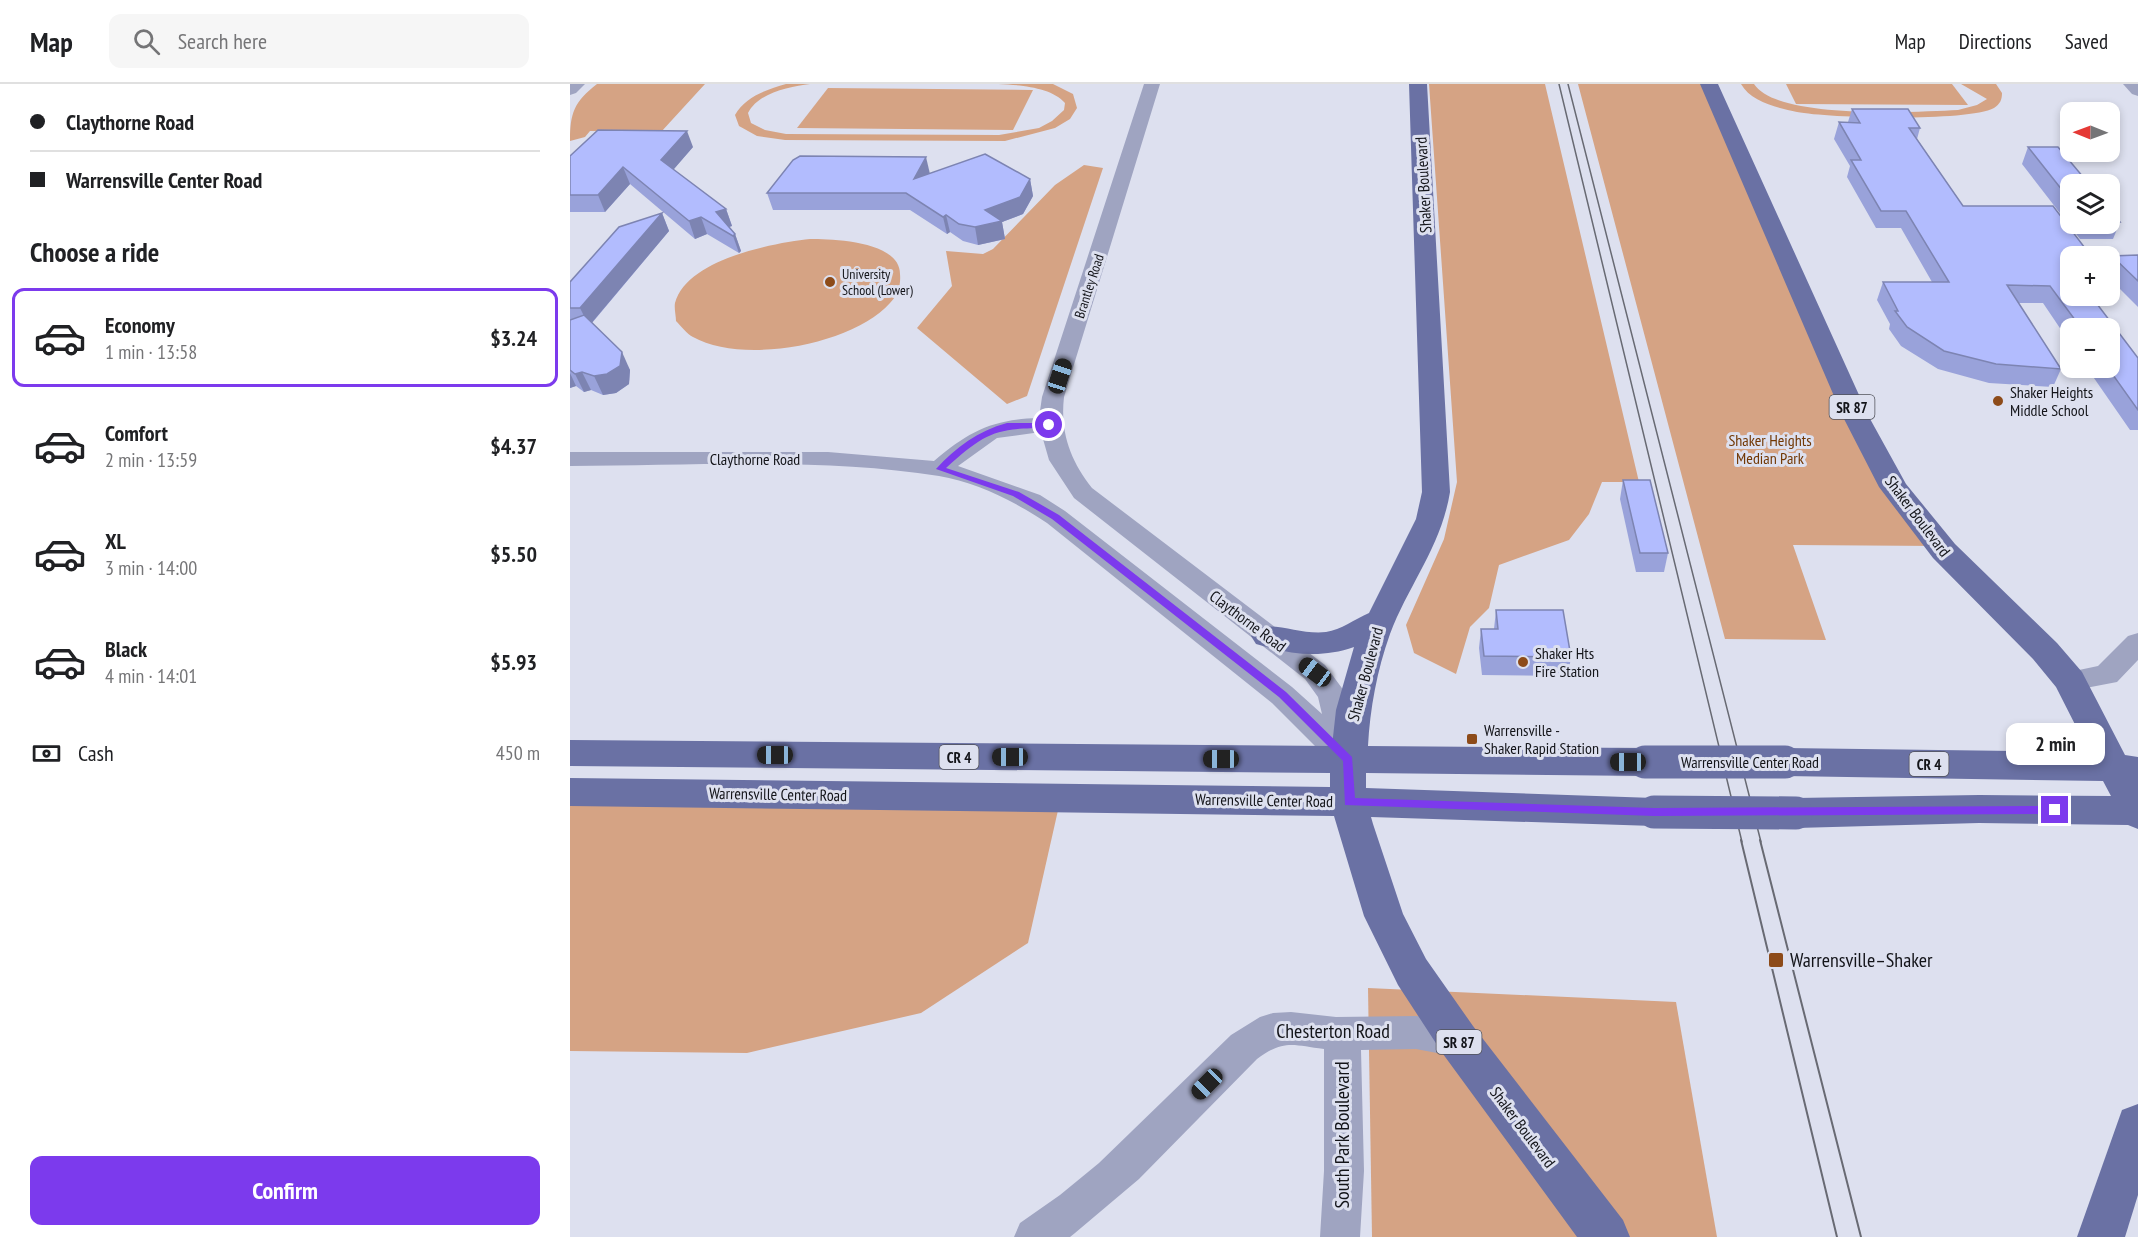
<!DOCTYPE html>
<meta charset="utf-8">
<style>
body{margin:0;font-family:"PT Sans Narrow",sans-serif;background:#f6f6f6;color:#202124;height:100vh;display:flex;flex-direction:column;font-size:22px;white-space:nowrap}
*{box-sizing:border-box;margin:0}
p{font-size:20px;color:#757577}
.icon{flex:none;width:33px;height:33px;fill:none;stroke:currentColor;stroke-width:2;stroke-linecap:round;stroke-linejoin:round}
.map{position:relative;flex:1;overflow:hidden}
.sheet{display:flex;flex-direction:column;background:#fff;width:570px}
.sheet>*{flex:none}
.banner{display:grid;align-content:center;height:132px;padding:0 30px;background:#fff}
.needle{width:39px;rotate:271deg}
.tools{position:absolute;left:1490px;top:18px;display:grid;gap:12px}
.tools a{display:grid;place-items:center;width:60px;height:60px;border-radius:12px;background:#fff;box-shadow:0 3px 9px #0003;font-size:30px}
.end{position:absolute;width:27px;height:27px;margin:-14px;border:8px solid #7c3aed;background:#fff;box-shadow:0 0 0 3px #fff}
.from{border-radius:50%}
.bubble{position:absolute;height:42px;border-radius:12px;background:#fff;box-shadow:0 3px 9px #0003;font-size:20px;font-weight:800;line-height:42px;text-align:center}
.car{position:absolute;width:18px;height:36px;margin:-18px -9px;border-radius:8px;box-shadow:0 0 4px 2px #0007;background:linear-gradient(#222 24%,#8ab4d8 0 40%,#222 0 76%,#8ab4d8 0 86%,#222 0)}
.banner b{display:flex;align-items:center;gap:21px;height:57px;font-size:22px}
.banner b+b{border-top:2px solid #e0e0e0}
.banner i{width:15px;height:15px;background:#202124}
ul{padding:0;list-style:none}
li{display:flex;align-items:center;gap:18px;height:99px;margin:0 12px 9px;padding:0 18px;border:3px solid transparent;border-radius:12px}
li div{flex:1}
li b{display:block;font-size:22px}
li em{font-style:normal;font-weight:800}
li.on{border-color:#7c3aed}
li>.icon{width:54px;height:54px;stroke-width:1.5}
h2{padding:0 30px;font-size:27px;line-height:72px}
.pay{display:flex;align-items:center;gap:15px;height:66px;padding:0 30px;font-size:22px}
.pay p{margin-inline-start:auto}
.cta{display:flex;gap:12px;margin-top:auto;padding:12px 30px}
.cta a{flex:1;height:69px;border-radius:12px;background:#7c3aed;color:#fff;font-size:24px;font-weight:800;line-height:69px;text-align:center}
header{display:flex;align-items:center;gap:36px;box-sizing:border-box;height:84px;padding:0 30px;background:#fff;border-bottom:2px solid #e0e0e0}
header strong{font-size:28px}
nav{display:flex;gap:33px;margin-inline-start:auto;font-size:21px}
.search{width:420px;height:54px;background:#f6f6f6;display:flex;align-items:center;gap:15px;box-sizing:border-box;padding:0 21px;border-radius:12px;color:#757577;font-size:22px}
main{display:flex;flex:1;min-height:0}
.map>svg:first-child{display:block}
.green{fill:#d5a384}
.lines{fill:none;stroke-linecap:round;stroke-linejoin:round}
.minor{fill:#9fa4c1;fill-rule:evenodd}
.major{fill:#6a71a4;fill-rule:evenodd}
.tram-far1{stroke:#686a73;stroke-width:1.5}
.tram{stroke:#686a73;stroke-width:2}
.major-bridge{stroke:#6a71a4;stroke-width:33}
.wall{fill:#99a2da}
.shaded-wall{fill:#7d84b2}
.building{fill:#b2bcfe;stroke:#7d84b2;stroke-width:1.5}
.route{fill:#7c3aed}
.poi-dot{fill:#8d4b19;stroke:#dde0ef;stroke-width:2}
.labels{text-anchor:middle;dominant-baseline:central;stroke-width:6;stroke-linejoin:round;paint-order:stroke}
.far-poi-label{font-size:14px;fill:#131419;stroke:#dde0ef;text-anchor:start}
.far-street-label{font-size:14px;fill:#131419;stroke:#dde0ef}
.shield{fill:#dde0ef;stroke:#505159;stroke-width:1.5}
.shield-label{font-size:15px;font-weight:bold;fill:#131419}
.street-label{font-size:16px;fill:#131419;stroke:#dde0ef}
.poi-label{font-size:16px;fill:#131419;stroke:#dde0ef;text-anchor:start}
.park-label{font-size:16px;fill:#713704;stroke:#dde0ef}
.near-poi-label{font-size:20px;fill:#131419;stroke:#dde0ef;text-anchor:start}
.near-street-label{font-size:20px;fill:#131419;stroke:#dde0ef}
</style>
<header>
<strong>Map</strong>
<div class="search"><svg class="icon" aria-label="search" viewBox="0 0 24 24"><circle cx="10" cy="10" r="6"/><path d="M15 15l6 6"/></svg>Search here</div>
<nav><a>Map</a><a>Directions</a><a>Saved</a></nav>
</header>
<main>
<section class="sheet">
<div class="banner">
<b><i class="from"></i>Claythorne Road</b>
<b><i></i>Warrensville Center Road</b>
</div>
<h2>Choose a ride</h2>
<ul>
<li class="on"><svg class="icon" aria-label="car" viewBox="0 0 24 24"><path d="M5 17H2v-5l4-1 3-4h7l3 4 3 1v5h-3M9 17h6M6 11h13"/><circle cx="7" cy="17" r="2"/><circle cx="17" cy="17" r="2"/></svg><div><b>Economy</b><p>1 min · 13:58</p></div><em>$3.24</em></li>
<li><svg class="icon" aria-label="car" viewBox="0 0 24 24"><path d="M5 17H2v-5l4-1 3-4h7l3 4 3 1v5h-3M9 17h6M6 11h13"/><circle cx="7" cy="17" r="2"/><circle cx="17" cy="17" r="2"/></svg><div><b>Comfort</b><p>2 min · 13:59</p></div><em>$4.37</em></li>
<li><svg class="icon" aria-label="car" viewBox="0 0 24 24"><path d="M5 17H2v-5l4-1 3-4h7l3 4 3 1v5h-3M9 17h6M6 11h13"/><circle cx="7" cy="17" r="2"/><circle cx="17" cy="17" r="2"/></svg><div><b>XL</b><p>3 min · 14:00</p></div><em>$5.50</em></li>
<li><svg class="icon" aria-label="car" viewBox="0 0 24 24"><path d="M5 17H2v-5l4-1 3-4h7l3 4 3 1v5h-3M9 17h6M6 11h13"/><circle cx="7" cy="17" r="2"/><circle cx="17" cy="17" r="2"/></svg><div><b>Black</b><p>4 min · 14:01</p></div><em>$5.93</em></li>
</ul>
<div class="pay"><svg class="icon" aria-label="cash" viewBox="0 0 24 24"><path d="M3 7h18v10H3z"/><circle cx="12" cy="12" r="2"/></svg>Cash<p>450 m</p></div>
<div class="cta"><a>Confirm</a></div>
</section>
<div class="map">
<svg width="1568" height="1153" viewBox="0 0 1568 1153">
<rect width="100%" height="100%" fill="#dde0ef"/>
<g class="green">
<path d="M27,0H135L91,48L20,47L15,53L0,57C0,29 4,18 27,0Z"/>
<path d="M216,0H240C220,3 189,8 178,29L181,39L195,46L216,50L429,51L469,44L482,37L494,26L495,19C479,0 436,0 411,0H483L503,10L507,24L500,35L485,44L435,57L215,56L187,52L169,42L165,31C176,12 196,6 216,0Z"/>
<polygon points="859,0 975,0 1069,398 1032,398 1019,430 999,456 929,481 919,524 900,543 886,590 844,569 836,541 874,455 887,398"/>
<polygon points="1008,0 1139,0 1286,333 1369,462 1223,461 1256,556 1155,555"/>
<path d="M1171,0H1184C1207,36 1346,28 1388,26L1407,21L1417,15L1391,0H1426L1432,9C1432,16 1430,20 1424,24C1398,38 1258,34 1227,28C1208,24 1181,18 1171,0Z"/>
<polygon points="1216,0 1382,0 1398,21 1226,20"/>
<polygon points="258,4 463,6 443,46 227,44"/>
<polygon points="514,81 533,84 457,312 437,320 347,244 382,202 376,167 413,170 423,165 485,101"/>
<path d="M240,155C263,155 330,157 330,190C331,201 328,211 320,219C283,261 172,281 123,253C117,250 111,242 106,237C106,232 104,224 105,219C117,175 203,159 240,155Z"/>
<polygon points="0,708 491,713 458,859 351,929 177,969 0,967"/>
<polygon points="798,904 1106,918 1147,1153 802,1153"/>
</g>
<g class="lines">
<g class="minor">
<polygon points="0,0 15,0 6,9 0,11"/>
<path d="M574,0H590L494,313C490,348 500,376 522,404L755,581L777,611L790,662L788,667L793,676L789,684L778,688L767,684L702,619L477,439C446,418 406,398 369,392C253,373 118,382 0,382V368H258L364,377C399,347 423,335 469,334L472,313ZM471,348L479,376L504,414L735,595L748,613L752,630L722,603L495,427L470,411L388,382L427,354Z"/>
<polygon points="1553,0 1568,0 1568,12 1562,10"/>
<polygon points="1568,549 1568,576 1547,598 1500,607 1490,604 1486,597 1490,590 1528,582 1558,552"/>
<path d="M721,928L766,933L846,932L874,936L901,944L906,956L901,968L888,973L846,965L791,966L794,1087L790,1153H750L754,1087V965C723,961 714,955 687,975L569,1095L505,1149L500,1153H444L450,1139L490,1111L529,1079L661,951L690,933L703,929Z"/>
</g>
<g class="major">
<path d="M839,0H857L880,408C871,463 839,500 820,550C807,586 800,625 798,662L1075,664L1088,668L1093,678L1088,688L1075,692L796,689V704L1084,714L1097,718L1102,728L1097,738L1084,742L801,733L803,740L833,830L856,875L903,942L1053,1136L1060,1153H1007L873,970L828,901L794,832L764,732L0,722V694L760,703V689L0,682V656L762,662L766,626L784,563C750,575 719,570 686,560L681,552L686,544C708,538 732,551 756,548C771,546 785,535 799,529L846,435L852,408Z"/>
<polygon points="1130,0 1148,0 1299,333 1336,400 1385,460 1487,559 1512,588 1555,671 1568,673 1568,745 1558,741 1409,739 1226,744 1213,739 1208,729 1213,719 1226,714 1409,711 1541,712 1533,697 1215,692 1202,688 1197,678 1202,668 1215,664 1519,668 1486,603 1463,575 1363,474 1309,403 1273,333"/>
<polygon points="1568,1020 1568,1111 1555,1153 1507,1153 1552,1026"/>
</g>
<g class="tram-far1">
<polyline points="989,0 1172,758"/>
<polyline points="998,0 1191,758"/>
</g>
<g class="tram">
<polyline points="1171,756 1267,1153"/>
<polyline points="1190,756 1291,1153"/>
</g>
<g class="major-bridge">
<polyline points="1075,678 1215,678"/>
<polyline points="1084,728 1226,729"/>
</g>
</g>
<g class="wall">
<polygon points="1282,25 1338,25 1350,44 1347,55 1393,122 1483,122 1521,172 1500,172 1500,212 1521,212 1568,274 1568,346 1560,346 1517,284 1539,284 1539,244 1500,244 1500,259 1473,219 1448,219 1491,285 1483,303 1419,299 1368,285 1331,262 1319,245 1320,240 1307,216 1313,198 1362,198 1331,144 1306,144 1277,93 1280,82 1264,55 1269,38 1278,38"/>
<polygon points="123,63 103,86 156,125 162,142 159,143 165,150 171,167 169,169 137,150 125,155 60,100 35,128 0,128 0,72"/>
<polygon points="1458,63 1500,100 1500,140 1539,140 1539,124 1550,138 1543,155 1510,155 1452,80"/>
<polygon points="360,89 460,95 463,112 453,130 432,138 435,155 408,161 393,157 380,148 377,150 340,126 203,126 197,109"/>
<polygon points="92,129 99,147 22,239 60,286 59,300 46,309 33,311 21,306 14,308 6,302 0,304 0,198"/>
<polygon points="1568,171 1568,223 1539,194 1539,180 1542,172"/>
<polygon points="1053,396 1098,469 1094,488 1066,488 1050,415"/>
<polygon points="926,526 1001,573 998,592 912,591 909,564 911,545 924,545"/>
</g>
<g class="shaded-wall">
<polygon points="117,47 123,63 97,93 91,76"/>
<polygon points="356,73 360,90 344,95"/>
<polygon points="53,83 60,100 35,128 28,111"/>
<polygon points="460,95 463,112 453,130 432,138 435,155 408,161 405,143 415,126"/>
<polygon points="156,125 162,142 152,145 146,128"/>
<polygon points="92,129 99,147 19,242 10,224"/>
<polygon points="376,131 380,148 377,150 373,133"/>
<polygon points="131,133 137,150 125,155 119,137"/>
<polygon points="165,150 171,167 169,169 163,152"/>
<polygon points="52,268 60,286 59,300 46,309 33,311 24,292"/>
<polygon points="12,288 21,306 14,308 5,290"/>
<polygon points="0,289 6,302 0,304"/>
</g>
<g class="building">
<polygon points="1282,25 1338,25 1350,44 1339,44 1393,122 1483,122 1521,172 1500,172 1500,212 1521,212 1568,274 1568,326 1538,284 1539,284 1539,244 1511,244 1480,202 1437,201 1491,285 1426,280 1374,267 1337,243 1325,227 1328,227 1313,198 1379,198 1336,127 1311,127 1281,76 1291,76 1269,38 1290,39"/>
<polygon points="28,46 117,47 91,76 156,125 146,128 165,150 163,152 131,133 119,137 53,83 28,111 0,111 0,72"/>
<polygon points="1458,63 1488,63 1519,100 1500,100 1500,116"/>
<polygon points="415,70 460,95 450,113 415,126 432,137 405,143 389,140 376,131 373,133 336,109 197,109 223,76 230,72 356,73 344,95"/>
<polygon points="1539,124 1550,138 1539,138"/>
<polygon points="92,129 10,224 0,224 0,198 49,143"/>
<polygon points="1568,171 1568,197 1542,172"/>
<polygon points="14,231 52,268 50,282 37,290 24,292 12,288 5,290 0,286 0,236"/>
<polygon points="1053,396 1080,396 1098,469 1070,469"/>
<polygon points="926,526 993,526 1001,573 914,572 911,545 928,545"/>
</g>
<path class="route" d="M437,339H479L483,341L479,344C425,344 416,348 376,384L449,408L489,431L716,608L782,673L785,714L1084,724L1485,722L1490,726L1485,730L1084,732L775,721L773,677L709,613L482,435L443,412L366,385C386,363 408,347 437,339Z"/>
<g class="poi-dot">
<circle cx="260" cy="198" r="6"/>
<circle cx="1428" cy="317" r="6"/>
<circle cx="953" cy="578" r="6"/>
<rect x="896" y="649" width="12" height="12" rx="3"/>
<rect x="1198" y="868" width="16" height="16" rx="3"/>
</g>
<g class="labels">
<g class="far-poi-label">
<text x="272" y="190">University<tspan x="272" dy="16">School (Lower)</tspan></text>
</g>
<g class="far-street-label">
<text transform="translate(519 202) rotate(-72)">Brantley Road</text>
</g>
<g class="shield">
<rect x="1259.5" y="311" width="45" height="24" rx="4.5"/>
<rect x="369.5" y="661" width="39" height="24" rx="4.5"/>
<rect x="1339.5" y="668" width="39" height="24" rx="4.5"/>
<rect x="866.5" y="946" width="45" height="24" rx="4.5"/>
</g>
<g class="shield-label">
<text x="1282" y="323">SR 87</text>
<text x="389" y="673">CR 4</text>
<text x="1359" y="680">CR 4</text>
<text x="889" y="958">SR 87</text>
</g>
<g class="street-label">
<text transform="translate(853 101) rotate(-93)">Shaker Boulevard</text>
<text x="185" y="375">Claythorne Road</text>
<text transform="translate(1348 432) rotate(53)">Shaker Boulevard</text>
<text transform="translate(678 537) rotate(37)">Claythorne Road</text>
<text transform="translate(795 590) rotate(-75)">Shaker Boulevard</text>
<text x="1180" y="678">Warrensville Center Road</text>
<text transform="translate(208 710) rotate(1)">Warrensville Center Road</text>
<text transform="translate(694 716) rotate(1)">Warrensville Center Road</text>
<text transform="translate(953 1043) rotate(53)">Shaker Boulevard</text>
</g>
<g class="poi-label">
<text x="1440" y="308">Shaker Heights<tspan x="1440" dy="18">Middle School</tspan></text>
<text x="965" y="569">Shaker Hts<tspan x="965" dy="18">Fire Station</tspan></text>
<text x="914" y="646">Warrensville -<tspan x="914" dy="18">Shaker Rapid Station</tspan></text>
</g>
<g class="park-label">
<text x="1200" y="356">Shaker Heights<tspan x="1200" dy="18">Median Park</tspan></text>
</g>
<g class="near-poi-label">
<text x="1220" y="876">Warrensville–Shaker</text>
</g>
<g class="near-street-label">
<text x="763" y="947">Chesterton Road</text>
<text transform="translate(772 1051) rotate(-90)">South Park Boulevard</text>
</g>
</g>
</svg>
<div class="tools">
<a><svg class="needle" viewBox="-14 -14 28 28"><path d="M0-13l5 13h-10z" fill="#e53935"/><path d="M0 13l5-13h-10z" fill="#757577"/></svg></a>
<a><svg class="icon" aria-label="layers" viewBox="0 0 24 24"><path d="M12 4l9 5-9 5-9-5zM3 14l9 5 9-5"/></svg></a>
<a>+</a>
<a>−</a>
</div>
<i class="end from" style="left:479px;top:341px"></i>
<i class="end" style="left:1485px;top:726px"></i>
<div class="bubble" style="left:1436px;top:639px;width:99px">2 min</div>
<i class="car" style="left:490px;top:292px;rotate:18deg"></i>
<i class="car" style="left:745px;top:588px;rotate:307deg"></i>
<i class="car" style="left:205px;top:671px;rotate:270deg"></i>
<i class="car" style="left:440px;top:673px;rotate:270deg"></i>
<i class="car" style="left:651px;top:675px;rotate:270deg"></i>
<i class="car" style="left:1058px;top:678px;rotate:270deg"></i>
<i class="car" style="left:637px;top:1000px;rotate:225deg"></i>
</div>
</main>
